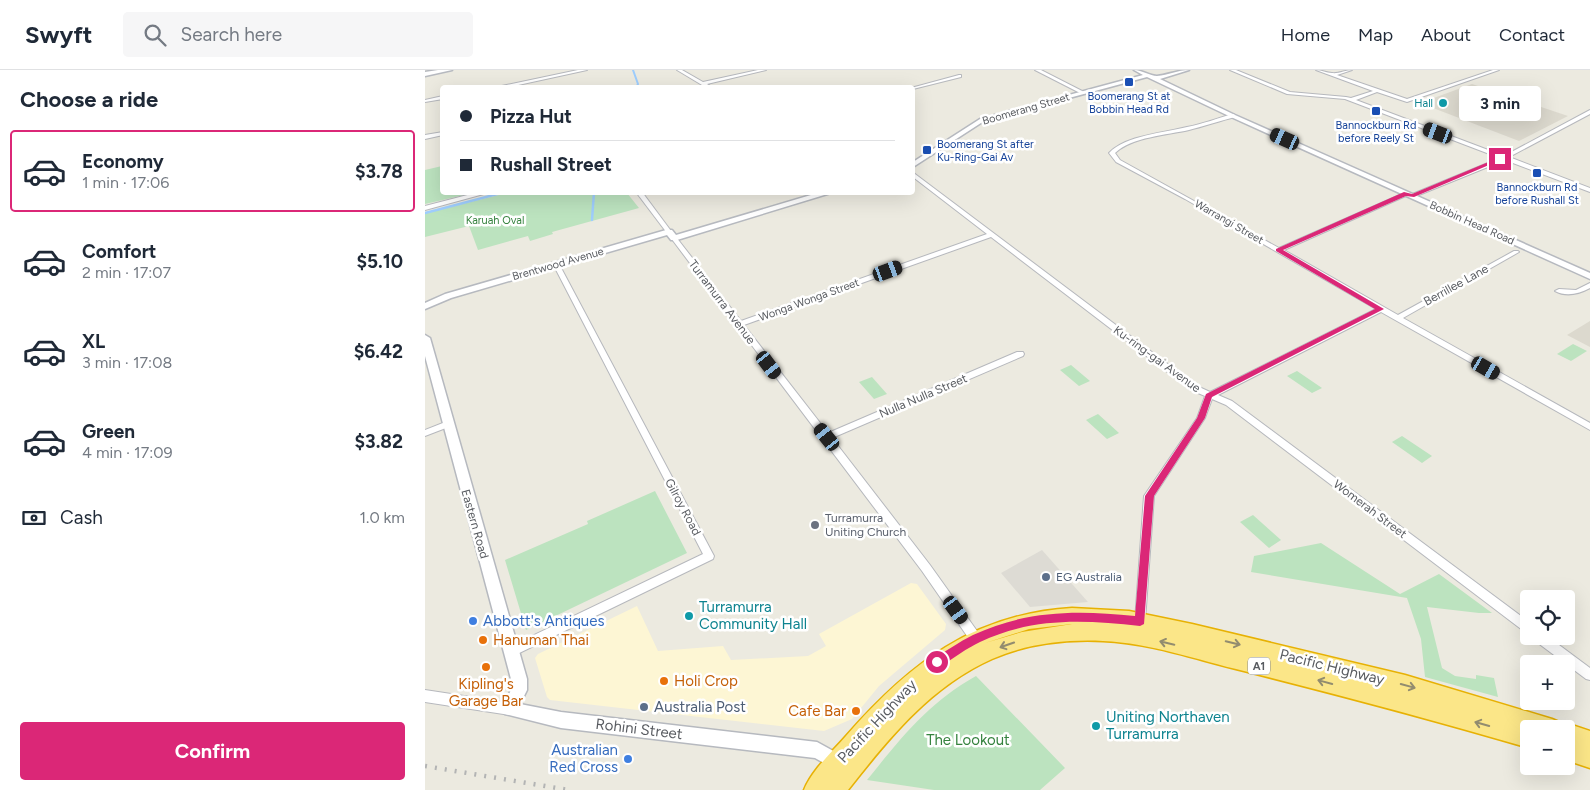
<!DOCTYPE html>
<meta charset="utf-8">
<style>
body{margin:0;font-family:Figtree,sans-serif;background:#f6f6f7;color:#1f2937;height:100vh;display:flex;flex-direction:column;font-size:19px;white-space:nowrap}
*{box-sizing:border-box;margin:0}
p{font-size:16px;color:#747a83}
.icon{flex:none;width:28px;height:28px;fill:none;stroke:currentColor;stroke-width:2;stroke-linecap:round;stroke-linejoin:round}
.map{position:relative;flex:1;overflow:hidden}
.drawer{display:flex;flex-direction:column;background:#fff;width:425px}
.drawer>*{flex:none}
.guide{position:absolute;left:15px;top:15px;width:475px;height:110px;border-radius:5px;box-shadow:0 5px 20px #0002;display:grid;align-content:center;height:110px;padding:0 20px;background:#fff}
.controls{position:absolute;left:1095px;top:520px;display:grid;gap:10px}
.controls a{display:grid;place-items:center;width:55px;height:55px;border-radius:5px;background:#fff;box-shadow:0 5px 20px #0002;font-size:25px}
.end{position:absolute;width:22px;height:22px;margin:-11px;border:6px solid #db2777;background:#fff;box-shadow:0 0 0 2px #fff}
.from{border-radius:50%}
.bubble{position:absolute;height:35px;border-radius:5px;background:#fff;box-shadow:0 5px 20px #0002;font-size:16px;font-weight:700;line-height:35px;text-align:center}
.car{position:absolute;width:15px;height:30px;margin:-15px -8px;border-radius:6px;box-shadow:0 0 4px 1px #0007;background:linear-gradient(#222 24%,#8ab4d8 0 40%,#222 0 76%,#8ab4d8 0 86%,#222 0)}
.guide b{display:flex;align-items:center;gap:18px;height:48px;font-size:19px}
.guide b+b{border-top:1px solid #e0e1e3}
.guide i{width:12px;height:12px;background:#1f2937}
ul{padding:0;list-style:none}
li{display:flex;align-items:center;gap:15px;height:82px;margin:0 10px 8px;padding:0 10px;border:2px solid transparent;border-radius:5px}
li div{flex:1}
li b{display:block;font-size:19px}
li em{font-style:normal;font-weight:700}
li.on{border-color:#db2777}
li>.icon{width:45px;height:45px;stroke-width:1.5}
h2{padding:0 20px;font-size:22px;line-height:60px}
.pay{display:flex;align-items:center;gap:12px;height:55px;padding:0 20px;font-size:19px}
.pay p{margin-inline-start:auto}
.primary-button{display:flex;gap:10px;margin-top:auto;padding:10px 20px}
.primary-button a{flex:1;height:58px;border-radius:5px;background:#db2777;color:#fff;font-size:20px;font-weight:700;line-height:58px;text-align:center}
header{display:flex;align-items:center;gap:30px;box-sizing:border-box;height:70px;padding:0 25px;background:#fff;border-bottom:1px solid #e0e1e3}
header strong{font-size:24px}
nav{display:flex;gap:28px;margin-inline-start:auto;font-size:18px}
.search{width:350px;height:45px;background:#f6f6f7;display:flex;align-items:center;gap:12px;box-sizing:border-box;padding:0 18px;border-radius:5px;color:#747a83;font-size:19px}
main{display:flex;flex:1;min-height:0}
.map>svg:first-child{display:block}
.commercial{fill:#fdf6d4}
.industrial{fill:#dddbd4}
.education{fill:#dcd9ce}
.green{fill:#bce3bf}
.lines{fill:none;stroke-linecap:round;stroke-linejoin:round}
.stream-far1{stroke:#9ecdfd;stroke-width:2}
.stream{stroke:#9ecdfd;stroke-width:2.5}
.street-casing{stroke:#b6b8bd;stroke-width:2}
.secondary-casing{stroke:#b6b9bf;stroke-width:3}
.highway-casing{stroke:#e7b104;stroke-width:3}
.street{fill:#fff;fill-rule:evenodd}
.secondary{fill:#fff;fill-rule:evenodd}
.highway{fill:#fbe688;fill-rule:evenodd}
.rail{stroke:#b3b4b4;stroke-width:4.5;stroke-dasharray:2 8;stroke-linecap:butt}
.oneway{stroke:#928c6f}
.route{fill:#db2777}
.transit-dot{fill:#1a4fb4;stroke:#fff;stroke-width:2}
.culture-dot{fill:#0f9aa8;stroke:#fff;stroke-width:2}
.worship-dot{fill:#6b7280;stroke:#fff;stroke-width:2}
.service-dot{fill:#5c6f8a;stroke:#fff;stroke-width:2}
.shop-dot{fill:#3f7fe0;stroke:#fff;stroke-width:2}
.food-dot{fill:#e8710a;stroke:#fff;stroke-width:2}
.labels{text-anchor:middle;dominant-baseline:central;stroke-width:5;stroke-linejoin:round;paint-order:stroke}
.far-transit-label{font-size:11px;fill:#164399;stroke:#fff}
.far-culture-label{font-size:11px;fill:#0d838f;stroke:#fff;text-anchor:end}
.far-street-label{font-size:11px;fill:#595c61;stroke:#fff}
.far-park-label{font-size:11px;fill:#36833f;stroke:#fff}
.shield{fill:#fff;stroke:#8b8d90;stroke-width:1}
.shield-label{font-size:11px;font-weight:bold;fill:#595c61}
.street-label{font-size:12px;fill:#595c61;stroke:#fff}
.worship-label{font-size:12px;fill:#5b616d;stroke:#fff;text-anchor:start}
.service-label{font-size:12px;fill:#4e5e75;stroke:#fff;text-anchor:start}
.near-culture-label{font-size:15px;fill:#0d838f;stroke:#fff;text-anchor:start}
.near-shop-label{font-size:15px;fill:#366cbe;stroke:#fff;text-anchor:start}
.near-food-label{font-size:15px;fill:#c56008;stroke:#fff;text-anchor:start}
.near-street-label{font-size:15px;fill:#595c61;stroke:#fff}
.near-service-label{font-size:15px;fill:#4e5e75;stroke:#fff;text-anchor:start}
.near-park-label{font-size:15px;fill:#36833f;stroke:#fff}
</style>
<header>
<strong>Swyft</strong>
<div class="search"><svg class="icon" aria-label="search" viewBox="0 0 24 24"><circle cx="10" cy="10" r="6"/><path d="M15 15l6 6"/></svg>Search here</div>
<nav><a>Home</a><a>Map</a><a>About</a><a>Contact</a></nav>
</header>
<main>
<section class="drawer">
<h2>Choose a ride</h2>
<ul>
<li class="on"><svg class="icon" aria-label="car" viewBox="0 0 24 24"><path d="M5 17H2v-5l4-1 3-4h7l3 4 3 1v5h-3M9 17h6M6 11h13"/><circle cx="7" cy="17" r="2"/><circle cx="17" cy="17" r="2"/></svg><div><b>Economy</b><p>1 min · 17:06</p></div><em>$3.78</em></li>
<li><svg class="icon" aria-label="car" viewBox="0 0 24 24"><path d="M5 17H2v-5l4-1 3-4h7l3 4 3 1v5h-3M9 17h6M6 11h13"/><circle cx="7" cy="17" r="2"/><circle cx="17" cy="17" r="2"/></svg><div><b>Comfort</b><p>2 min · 17:07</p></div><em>$5.10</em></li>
<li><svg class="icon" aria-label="car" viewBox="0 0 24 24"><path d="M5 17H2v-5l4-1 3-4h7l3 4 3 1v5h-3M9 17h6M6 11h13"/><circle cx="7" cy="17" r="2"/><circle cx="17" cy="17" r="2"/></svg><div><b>XL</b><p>3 min · 17:08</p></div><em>$6.42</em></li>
<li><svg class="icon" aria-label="car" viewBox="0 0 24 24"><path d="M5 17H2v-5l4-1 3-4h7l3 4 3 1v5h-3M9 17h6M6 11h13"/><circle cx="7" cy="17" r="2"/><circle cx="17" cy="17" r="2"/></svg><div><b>Green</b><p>4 min · 17:09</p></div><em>$3.82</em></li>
</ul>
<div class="pay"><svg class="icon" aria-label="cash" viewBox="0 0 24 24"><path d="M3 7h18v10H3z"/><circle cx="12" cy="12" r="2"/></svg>Cash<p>1.0 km</p></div>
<div class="primary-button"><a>Confirm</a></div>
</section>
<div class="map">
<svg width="1165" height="720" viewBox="0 0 1165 720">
<rect width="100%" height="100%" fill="#eceae0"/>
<polygon class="commercial" points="486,513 492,514 521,554 520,560 454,616 427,649 399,661 125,630 122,627 110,588 113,584 212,536 233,581 298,576 306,590 383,586 401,576 394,564"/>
<polygon class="industrial" points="617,480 663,532 605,537 576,503"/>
<g class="education">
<polygon points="1047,14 1143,46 1094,71 995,33"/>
<polygon points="1165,251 1165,277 1142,265"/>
</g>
<g class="green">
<polygon points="17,96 18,122 48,123 0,134 0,100"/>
<polygon points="82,123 202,123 214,138 127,162 128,164 105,171 103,166 53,180 44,156 0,167 0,143"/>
<polygon points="1148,274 1162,281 1146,291 1132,284"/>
<polygon points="646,295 665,311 654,316 635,300"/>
<polygon points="872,301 897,318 887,323 862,306"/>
<polygon points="447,307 462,324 449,329 434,312"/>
<polygon points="673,344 694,363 682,369 661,350"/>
<polygon points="977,366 1007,386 997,393 967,372"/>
<polygon points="230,421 262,483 101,560 80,490 163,454 162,451"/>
<polygon points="828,445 856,470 844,478 815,452"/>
<polygon points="896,473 975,524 1014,504 1067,543 1054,543 1002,537 1017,598 1030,606 1051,609 1051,605 1069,608 1073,627 1000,607 996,569 982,528 826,502 829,486"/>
<path d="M551,606L640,698L615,720H509L442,710C476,668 503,633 551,606Z"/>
</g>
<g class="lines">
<polyline class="stream-far1" points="208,0 213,14 211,18"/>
<g class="stream">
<polyline points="0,143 80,122"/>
<polyline points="167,150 169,122"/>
</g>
<g class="street-casing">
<g id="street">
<polygon points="153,0 162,0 79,18 67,18"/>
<polygon points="252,0 257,0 278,12 333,0 341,0 282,14 288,18 282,18"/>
<polygon points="610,0 616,0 661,23 657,24"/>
<path d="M805,0H811L865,22L921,27L926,28L948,21L891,0C897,0 901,3 907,3C913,4 921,0 927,0L912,5L982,29L1068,0H1074L982,32L952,22L931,30L1079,86L1165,40V44L1084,87L1165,118V122L1080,90L989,127H985V125L1075,88L920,29L862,24Z"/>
<polygon points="534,5 536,5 536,7 488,19 486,18"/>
<polygon points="18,26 18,29 0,32 0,30"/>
<path d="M808,44L810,45V47C794,51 780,56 764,60C742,65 707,67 690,83L695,90L854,178L979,123H983V125L859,180L973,245L1089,181H1093L1094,182L978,248L1165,353V360L956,242L793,325L807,331L1104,552V564L1100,562L801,335L787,329L780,348L729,426L720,551L719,554L715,556L711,554L710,551L719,426L772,348L780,326L766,320L566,167L319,255L403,363L592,282H598L599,284L598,286L407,368L505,495L557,568L559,572L557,576L553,577L549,576L497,501L246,168L249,166L251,167L316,251L562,164L488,107V103L490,104L772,316L785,322L951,239L760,129L691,92L684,83C701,65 739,63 762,57C778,54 793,48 808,44Z"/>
<polygon points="18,62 18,65 0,69 0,65"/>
<polygon points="54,122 66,122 0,140 0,136"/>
<polygon points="211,122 217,122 246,161 246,163 242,163"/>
<polygon points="131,192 134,194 289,486 288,489 86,587 82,586 80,582 82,578 278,484 128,194"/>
<path d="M1165,213V218C1154,224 1141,227 1130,221L1134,219L1151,220Z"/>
<polygon points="23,351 26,352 27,354 26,356 0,366 0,360"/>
<polygon points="1108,566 1122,566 1165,598 1165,610 1161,609 1109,570"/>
<polygon points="0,620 85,633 89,635 91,639 89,643 85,645 0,632"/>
</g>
</g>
<g class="secondary-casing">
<g id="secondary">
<polygon points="13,0 27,0 0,6 0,2"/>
<path d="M709,0C717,0 725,6 732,6C743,5 753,0 764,0L735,9L810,45L1165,203V209L806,47L722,7L559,51L488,97V92L555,49L718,5Z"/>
<polygon points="396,122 409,122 252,170 246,170 242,165 26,228 0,239 0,233 20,224 241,160 247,160 251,165"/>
<polygon points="0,265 5,268 102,609 102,620 95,634 136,642 392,672 421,688 423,694 421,700 415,702 390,688 136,658 80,644 77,639 86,620 86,609 0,286"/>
</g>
</g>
<g class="highway-casing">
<path id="highway" d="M647,538L704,541L767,554L980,605L1127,649L1134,652L1136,655L1141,653L1165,661V698L1141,690V659H1104V678C1009,650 914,625 819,601C772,590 726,573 678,571C642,569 600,574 567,589C506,616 463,669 423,720H379C387,700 407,682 421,666C484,594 548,544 647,538ZM647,554L597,562L560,573L604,559Z"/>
</g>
<use href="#street" class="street"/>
<use href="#secondary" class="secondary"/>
<use href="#highway" class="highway"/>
<polyline class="rail" points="0,696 144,720"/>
</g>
<defs><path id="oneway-shaft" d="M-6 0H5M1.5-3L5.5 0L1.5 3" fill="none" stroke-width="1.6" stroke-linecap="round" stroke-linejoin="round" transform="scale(1.25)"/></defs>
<g class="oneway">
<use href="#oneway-shaft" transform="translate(742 573) rotate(-167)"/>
<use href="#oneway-shaft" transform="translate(808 573) rotate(14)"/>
<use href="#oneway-shaft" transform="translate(582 575) rotate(161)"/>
<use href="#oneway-shaft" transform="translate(900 612) rotate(-165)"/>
<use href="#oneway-shaft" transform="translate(983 616) rotate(15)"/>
<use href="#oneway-shaft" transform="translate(1057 654) rotate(-164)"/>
</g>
<path class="route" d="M1073,88L1078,89L989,127L981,126L858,180L959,239L787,327L780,348L729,426L719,554L715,556C659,550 608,547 555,572C542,578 529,588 516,596H508L506,592L508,589C521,581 534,572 548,565C602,540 652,540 710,546L720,426L772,348L781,324L950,239L851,181V179L979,122L987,124Z"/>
<g class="transit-dot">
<rect x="699" y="7" width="10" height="10" rx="2.5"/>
<rect x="946" y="36" width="10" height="10" rx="2.5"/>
<rect x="497" y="75" width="10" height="10" rx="2.5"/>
<rect x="1107" y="98" width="10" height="10" rx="2.5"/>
</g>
<g class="culture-dot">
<circle cx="1018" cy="33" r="5"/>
<circle cx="264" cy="546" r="5"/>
<circle cx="671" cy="656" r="5"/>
</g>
<circle class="worship-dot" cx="390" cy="455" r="5"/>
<g class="service-dot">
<circle cx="621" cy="507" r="5"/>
<circle cx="219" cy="637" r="5"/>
</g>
<g class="shop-dot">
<circle cx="48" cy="551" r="5"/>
<circle cx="203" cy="689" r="5"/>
</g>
<g class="food-dot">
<circle cx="58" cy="570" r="5"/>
<circle cx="61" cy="597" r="5"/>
<circle cx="239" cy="611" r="5"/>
<circle cx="431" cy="641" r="5"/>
</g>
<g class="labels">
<g class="far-transit-label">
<text x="704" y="26">Boomerang St at<tspan x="704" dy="13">Bobbin Head Rd</tspan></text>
<text x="951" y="55">Bannockburn Rd<tspan x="951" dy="13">before Reely St</tspan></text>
<text x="512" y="74" text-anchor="start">Boomerang St after<tspan x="512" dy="13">Ku-Ring-Gai Av</tspan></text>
<text x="1112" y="117">Bannockburn Rd<tspan x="1112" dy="13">before Rushall St</tspan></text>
</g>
<g class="far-culture-label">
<text x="1008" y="33">Hall</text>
</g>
<g class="far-street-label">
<text transform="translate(601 39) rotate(-16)">Boomerang Street</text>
<text transform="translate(804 152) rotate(30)">Warrangi Street</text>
<text transform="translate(1047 153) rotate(24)">Bobbin Head Road</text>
<text transform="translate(133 194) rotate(-16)">Brentwood Avenue</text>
<text transform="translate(384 230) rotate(-20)">Wonga Wonga Street</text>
</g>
<g class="far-park-label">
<text x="70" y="150">Karuah Oval</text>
</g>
<rect class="shield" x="823" y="587.5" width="22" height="17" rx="4"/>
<g class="shield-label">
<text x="834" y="596">A1</text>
</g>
<g class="street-label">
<text transform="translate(1031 215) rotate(-29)">Berrillee Lane</text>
<text transform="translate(297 232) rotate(53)">Turramurra Avenue</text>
<text transform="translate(732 289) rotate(36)">Ku-ring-gai Avenue</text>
<text transform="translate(498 326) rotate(-23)">Nulla Nulla Street</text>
<text transform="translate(258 437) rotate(62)">Gilroy Road</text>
<text transform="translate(945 439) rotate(37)">Womerah Street</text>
<text transform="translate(50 454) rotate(74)">Eastern Road</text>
</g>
<g class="worship-label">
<text x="400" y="448">Turramurra<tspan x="400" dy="14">Uniting Church</tspan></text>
</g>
<g class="service-label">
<text x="631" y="507">EG Australia</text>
</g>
<g class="near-culture-label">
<text x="274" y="537">Turramurra<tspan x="274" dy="17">Community Hall</tspan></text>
<text x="681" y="647">Uniting Northaven<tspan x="681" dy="17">Turramurra</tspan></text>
</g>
<g class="near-shop-label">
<text x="58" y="551">Abbott's Antiques</text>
<text x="193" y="680" text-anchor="end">Australian<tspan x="193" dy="17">Red Cross</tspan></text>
</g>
<g class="near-food-label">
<text x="68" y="570">Hanuman Thai</text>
<text x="249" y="611">Holi Crop</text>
<text x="61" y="614" text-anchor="middle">Kipling's<tspan x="61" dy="17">Garage Bar</tspan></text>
<text x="421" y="641" text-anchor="end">Cafe Bar</text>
</g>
<g class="near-street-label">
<text transform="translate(907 597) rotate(14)">Pacific Highway</text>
<text transform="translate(452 651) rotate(-47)">Pacific Highway</text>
<text transform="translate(214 659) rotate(7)">Rohini Street</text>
</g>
<g class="near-service-label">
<text x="229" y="637">Australia Post</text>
</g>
<g class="near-park-label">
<text x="543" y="670">The Lookout</text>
</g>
</g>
</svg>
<div class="controls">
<a><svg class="icon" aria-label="locate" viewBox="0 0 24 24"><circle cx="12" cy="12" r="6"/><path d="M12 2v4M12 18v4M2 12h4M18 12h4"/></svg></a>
<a>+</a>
<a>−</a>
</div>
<i class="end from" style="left:512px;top:592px"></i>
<i class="end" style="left:1075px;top:89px"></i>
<div class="bubble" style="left:1034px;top:16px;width:82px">3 min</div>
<i class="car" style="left:1013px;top:63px;rotate:291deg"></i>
<i class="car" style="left:860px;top:69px;rotate:294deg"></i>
<i class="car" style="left:463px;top:201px;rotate:70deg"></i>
<i class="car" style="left:344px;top:295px;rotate:143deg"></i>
<i class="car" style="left:1061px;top:298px;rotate:120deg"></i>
<i class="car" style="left:402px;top:367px;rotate:321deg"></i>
<i class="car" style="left:531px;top:540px;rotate:144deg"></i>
<div class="guide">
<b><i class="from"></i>Pizza Hut</b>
<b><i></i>Rushall Street</b>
</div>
</div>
</main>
